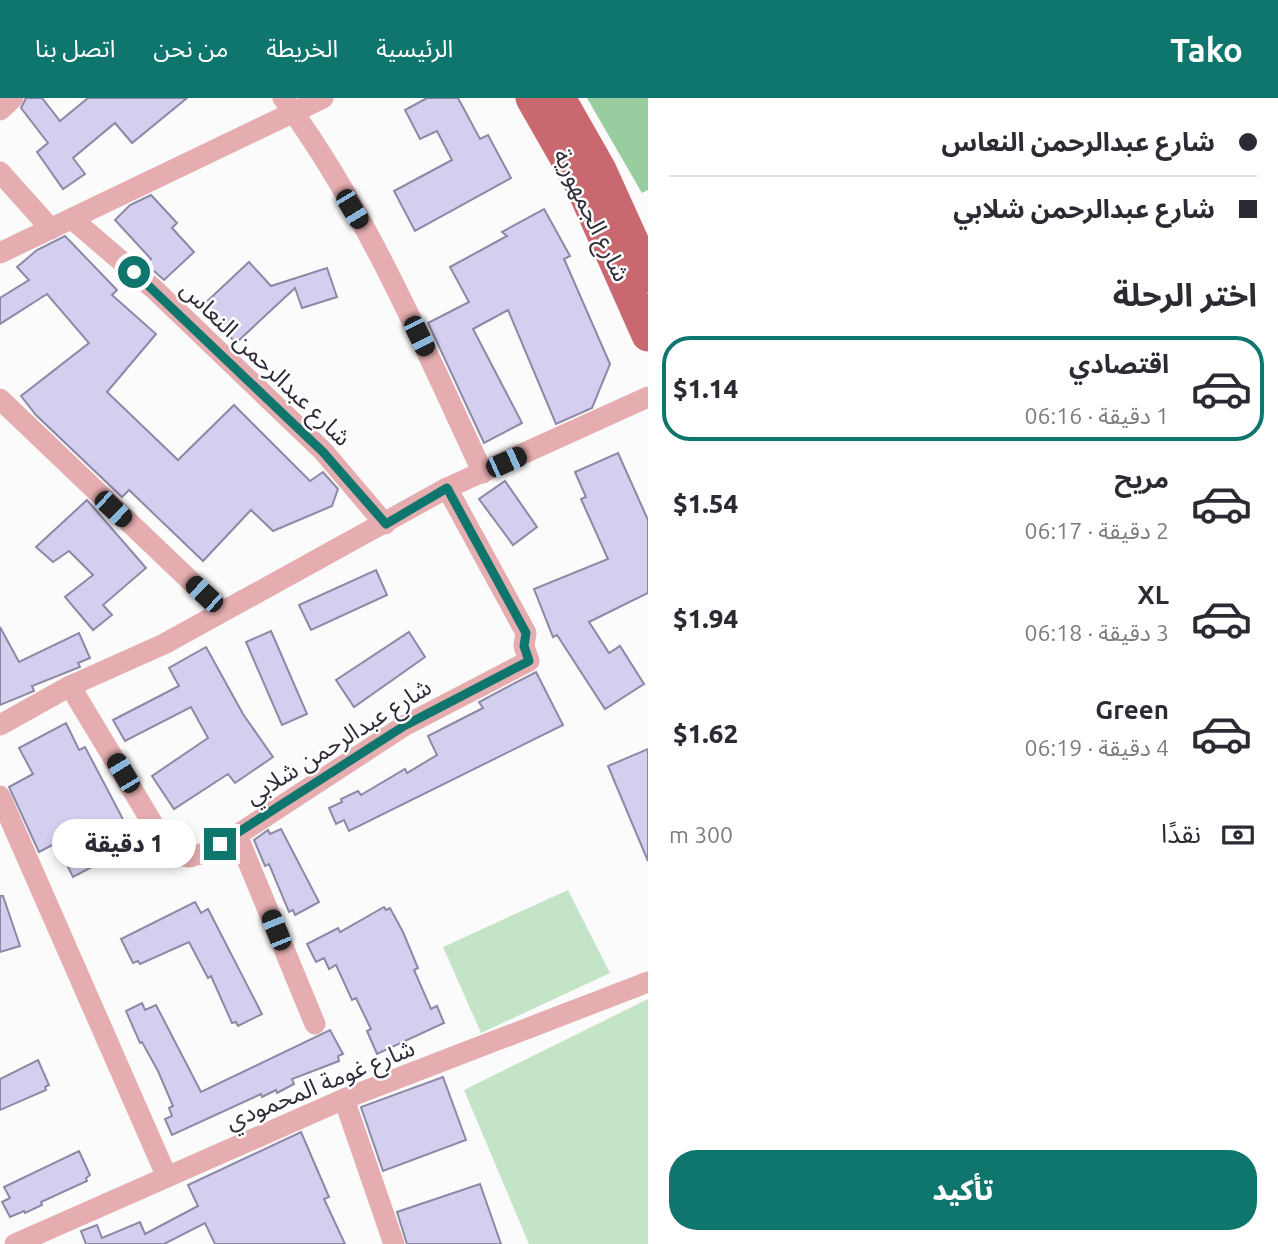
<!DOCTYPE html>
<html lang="ar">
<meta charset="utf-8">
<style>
body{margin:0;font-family:Ubuntu,"Noto Sans Arabic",sans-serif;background:#f7f7f7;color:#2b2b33;direction:rtl;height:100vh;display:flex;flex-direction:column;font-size:26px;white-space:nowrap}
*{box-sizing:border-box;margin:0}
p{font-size:23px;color:#7c7c81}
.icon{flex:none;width:38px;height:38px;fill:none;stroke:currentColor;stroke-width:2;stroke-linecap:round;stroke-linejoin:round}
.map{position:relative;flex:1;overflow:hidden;direction:ltr}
.sheet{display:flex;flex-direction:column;background:#fff;width:630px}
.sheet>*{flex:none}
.hud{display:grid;align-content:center;height:154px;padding:0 21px;background:#fff}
.end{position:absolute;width:32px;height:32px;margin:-16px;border:9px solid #0f766e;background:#fff;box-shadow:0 0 0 4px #fff}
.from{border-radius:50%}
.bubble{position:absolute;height:49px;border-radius:24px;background:#fff;box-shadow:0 4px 10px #0003;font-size:23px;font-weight:800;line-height:49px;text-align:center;direction:rtl}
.car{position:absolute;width:21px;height:42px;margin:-21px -10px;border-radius:9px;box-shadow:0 0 5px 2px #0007;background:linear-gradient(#222 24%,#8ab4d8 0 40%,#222 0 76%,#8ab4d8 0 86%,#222 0)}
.hud b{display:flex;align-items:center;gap:24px;height:66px;font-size:26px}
.hud b+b{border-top:2px solid #e1e1e2}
.hud i{width:18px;height:18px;background:#2b2b33}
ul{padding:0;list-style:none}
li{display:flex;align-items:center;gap:21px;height:105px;margin:0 14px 10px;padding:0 7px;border:4px solid transparent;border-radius:28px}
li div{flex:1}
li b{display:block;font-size:26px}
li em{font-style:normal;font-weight:800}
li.selected{border-color:#0f766e}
li>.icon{width:63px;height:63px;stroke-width:1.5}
h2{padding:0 21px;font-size:32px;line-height:84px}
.pay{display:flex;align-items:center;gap:18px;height:77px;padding:0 21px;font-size:26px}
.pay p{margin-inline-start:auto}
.primary-button{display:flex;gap:14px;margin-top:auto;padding:14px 21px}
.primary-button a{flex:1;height:80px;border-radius:28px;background:#0f766e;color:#fff;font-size:28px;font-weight:800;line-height:80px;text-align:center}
header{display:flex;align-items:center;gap:42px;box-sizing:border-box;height:98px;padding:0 35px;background:#0f766e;color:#fff}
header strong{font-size:33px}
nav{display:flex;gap:38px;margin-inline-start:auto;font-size:24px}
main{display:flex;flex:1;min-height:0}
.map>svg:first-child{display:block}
.green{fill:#c3e4c7}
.forest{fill:#97cd9f}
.building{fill:#d4cfef;stroke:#8d88a6;stroke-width:2}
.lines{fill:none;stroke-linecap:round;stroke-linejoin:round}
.street{stroke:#e5adaf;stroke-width:21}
.primary{stroke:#ca686f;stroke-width:33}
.route{stroke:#0f766e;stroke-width:9}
.labels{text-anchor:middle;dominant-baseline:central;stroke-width:5;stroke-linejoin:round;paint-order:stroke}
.street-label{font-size:24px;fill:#302c39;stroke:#fff}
</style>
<header>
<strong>Tako</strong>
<nav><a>الرئيسية</a><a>الخريطة</a><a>من نحن</a><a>اتصل بنا</a></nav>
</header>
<main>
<section class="sheet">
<div class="hud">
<b><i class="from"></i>شارع عبدالرحمن النعاس</b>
<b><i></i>شارع عبدالرحمن شلابي</b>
</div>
<h2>اختر الرحلة</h2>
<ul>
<li class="selected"><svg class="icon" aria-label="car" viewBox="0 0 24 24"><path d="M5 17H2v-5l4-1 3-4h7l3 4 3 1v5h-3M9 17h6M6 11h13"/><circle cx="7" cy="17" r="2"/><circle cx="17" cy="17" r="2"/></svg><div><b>اقتصادي</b><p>1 دقيقة · 06:16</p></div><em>$1.14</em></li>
<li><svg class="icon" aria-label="car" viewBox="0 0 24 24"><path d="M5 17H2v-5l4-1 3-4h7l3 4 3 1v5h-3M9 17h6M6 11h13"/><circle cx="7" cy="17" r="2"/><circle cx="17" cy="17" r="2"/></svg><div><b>مريح</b><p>2 دقيقة · 06:17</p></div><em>$1.54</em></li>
<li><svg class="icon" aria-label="car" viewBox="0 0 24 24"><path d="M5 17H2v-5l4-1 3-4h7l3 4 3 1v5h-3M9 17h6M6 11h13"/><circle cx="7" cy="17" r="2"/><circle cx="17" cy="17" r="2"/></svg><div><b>XL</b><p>3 دقيقة · 06:18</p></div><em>$1.94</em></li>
<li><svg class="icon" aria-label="car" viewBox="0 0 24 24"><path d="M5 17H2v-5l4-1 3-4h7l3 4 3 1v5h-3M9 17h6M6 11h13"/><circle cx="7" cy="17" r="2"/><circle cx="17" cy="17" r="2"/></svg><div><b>Green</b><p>4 دقيقة · 06:19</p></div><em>$1.62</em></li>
</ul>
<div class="pay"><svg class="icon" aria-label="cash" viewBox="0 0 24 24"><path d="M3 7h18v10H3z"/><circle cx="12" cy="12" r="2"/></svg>نقدًا<p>300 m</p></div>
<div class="primary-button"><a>تأكيد</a></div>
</section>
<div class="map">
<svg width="648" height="1146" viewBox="0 0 648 1146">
<rect width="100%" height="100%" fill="#fbfbfb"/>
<g class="green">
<polygon points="568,792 610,875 481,935 443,849"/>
<polygon points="648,901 648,1146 529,1146 464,992"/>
</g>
<polygon class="forest" points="587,0 648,0 648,92 642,95"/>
<g class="building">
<polygon points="26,0 42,0 60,23 88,0 187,0 132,45 115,25 73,60 85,76 63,91 37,54 48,45 21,10"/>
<polygon points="427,0 458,0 480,41 488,37 511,80 415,133 394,93 452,62 437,33 420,41 405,12"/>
<polygon points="151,97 177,125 172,130 194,154 164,182 146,166 151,161 115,122 130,107"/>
<polygon points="544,111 570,158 564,161 610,266 592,310 556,326 508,212 473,231 522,325 484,345 428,225 469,204 450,169 507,138 502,134"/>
<polygon points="65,138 117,192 112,197 156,236 107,294 178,362 234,307 310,383 323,374 338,391 332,408 273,433 251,412 203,463 129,392 122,399 36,317 21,298 89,245 47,196 0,226 0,200 29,182 17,169 37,152"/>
<polygon points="249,164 271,188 327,170 337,199 302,210 295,190 236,245 202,208"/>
<polygon points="618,355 648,422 648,495 589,524 609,555 620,548 644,586 605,611 557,537 553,539 534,491 608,461 581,401 586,399 575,374"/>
<polygon points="505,383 537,429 513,447 479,401"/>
<polygon points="87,402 146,470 103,507 112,517 93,532 65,499 93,477 69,453 53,464 36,449"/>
<polygon points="376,472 387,497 311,532 299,507"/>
<polygon points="0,529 19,564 79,535 90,560 78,565 80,569 32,588 34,593 0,607"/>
<polygon points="271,533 307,616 282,627 246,544"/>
<polygon points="409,534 425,559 354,609 336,582"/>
<polygon points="206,549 243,616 273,659 235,685 228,676 174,711 152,678 208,640 191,609 125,643 113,622 179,588 169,570"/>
<polygon points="536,574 563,627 349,733 344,722 336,726 329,710 342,704 341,701 358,693 361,697 405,671 407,675 437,657 428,638 483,610 479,604"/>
<polygon points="66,625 79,652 85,649 136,746 73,779 56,745 39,754 9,689 33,676 19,650"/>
<polygon points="648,651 648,763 608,668"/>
<polygon points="281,731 319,804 295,817 293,812 289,814 269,766 265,768 254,742 268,732 270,736"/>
<polygon points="0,798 3,798 20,848 0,854"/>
<polygon points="195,804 201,815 208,811 262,916 238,928 236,924 232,925 211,878 208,880 189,844 140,866 138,863 133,865 121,841"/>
<polygon points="384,809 386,812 390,810 403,834 418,870 414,872 431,911 437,908 444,925 377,956 367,933 371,931 356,900 352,902 336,867 329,871 324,860 316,864 307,846 338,830 340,834"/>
<polygon points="142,905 145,912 156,907 201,994 330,932 343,956 338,958 339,963 292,981 294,986 277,995 276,992 262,999 261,996 172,1037 165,1021 172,1018 169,1010 173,1008 158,973 142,944 140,945 126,913"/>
<polygon points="38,962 49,987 45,989 46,992 0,1012 0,981"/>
<polygon points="443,979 466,1042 383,1073 361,1009"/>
<polygon points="301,1034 329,1099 324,1101 345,1146 215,1146 205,1125 164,1146 86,1146 81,1133 97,1127 102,1140 140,1124 145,1136 198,1108 188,1087"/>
<polygon points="79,1053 90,1077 86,1080 87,1083 41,1104 42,1107 25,1115 24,1113 10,1119 2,1104 10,1100 4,1089"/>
<polygon points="480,1086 501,1146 407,1146 397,1114"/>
</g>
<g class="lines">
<g class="street">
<path d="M283,0C366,112 424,249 483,375"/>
<polyline points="0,12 13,0"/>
<polyline points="0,74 51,131"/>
<polyline points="72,121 154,191 323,353 385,426"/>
<polyline points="0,155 323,0"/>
<polyline points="0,301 222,513"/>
<polyline points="70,588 162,741 183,758 190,759 204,755 237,737 404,628 529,563 524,548 526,535 447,390"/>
<polyline points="0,627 70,588 164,546 447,390 648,299"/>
<polyline points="0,698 167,1079"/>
<polyline points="237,737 315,926"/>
<polyline points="344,1001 394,1146"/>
<polyline points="15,1146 344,1001 648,884"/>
</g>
<g class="primary">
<polyline points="532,0 580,84 648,237"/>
<polyline points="559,0 600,72 648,178"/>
</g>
</g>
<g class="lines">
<polyline class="route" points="134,174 323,354 386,426 447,390 526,535 524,548 529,563 404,628 220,746"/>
</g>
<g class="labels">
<g class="street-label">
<text transform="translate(592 117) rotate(64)">شارع الجمهورية</text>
<text transform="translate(266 265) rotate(44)">شارع عبدالرحمن النعاس</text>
<text transform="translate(338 643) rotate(-32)">شارع عبدالرحمن شلابي</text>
<text transform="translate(320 986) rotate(-22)">شارع غومة المحمودي</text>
</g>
</g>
</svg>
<i class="end from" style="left:134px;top:174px"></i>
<i class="end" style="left:220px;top:746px"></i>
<div class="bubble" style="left:52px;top:721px;width:144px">1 دقيقة</div>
<i class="car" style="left:352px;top:111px;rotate:149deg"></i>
<i class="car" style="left:419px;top:238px;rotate:154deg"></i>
<i class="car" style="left:506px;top:364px;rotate:66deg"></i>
<i class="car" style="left:113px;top:411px;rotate:133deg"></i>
<i class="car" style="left:204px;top:496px;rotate:313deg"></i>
<i class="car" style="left:123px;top:675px;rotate:329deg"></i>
<i class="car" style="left:276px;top:832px;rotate:338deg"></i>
</div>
</main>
